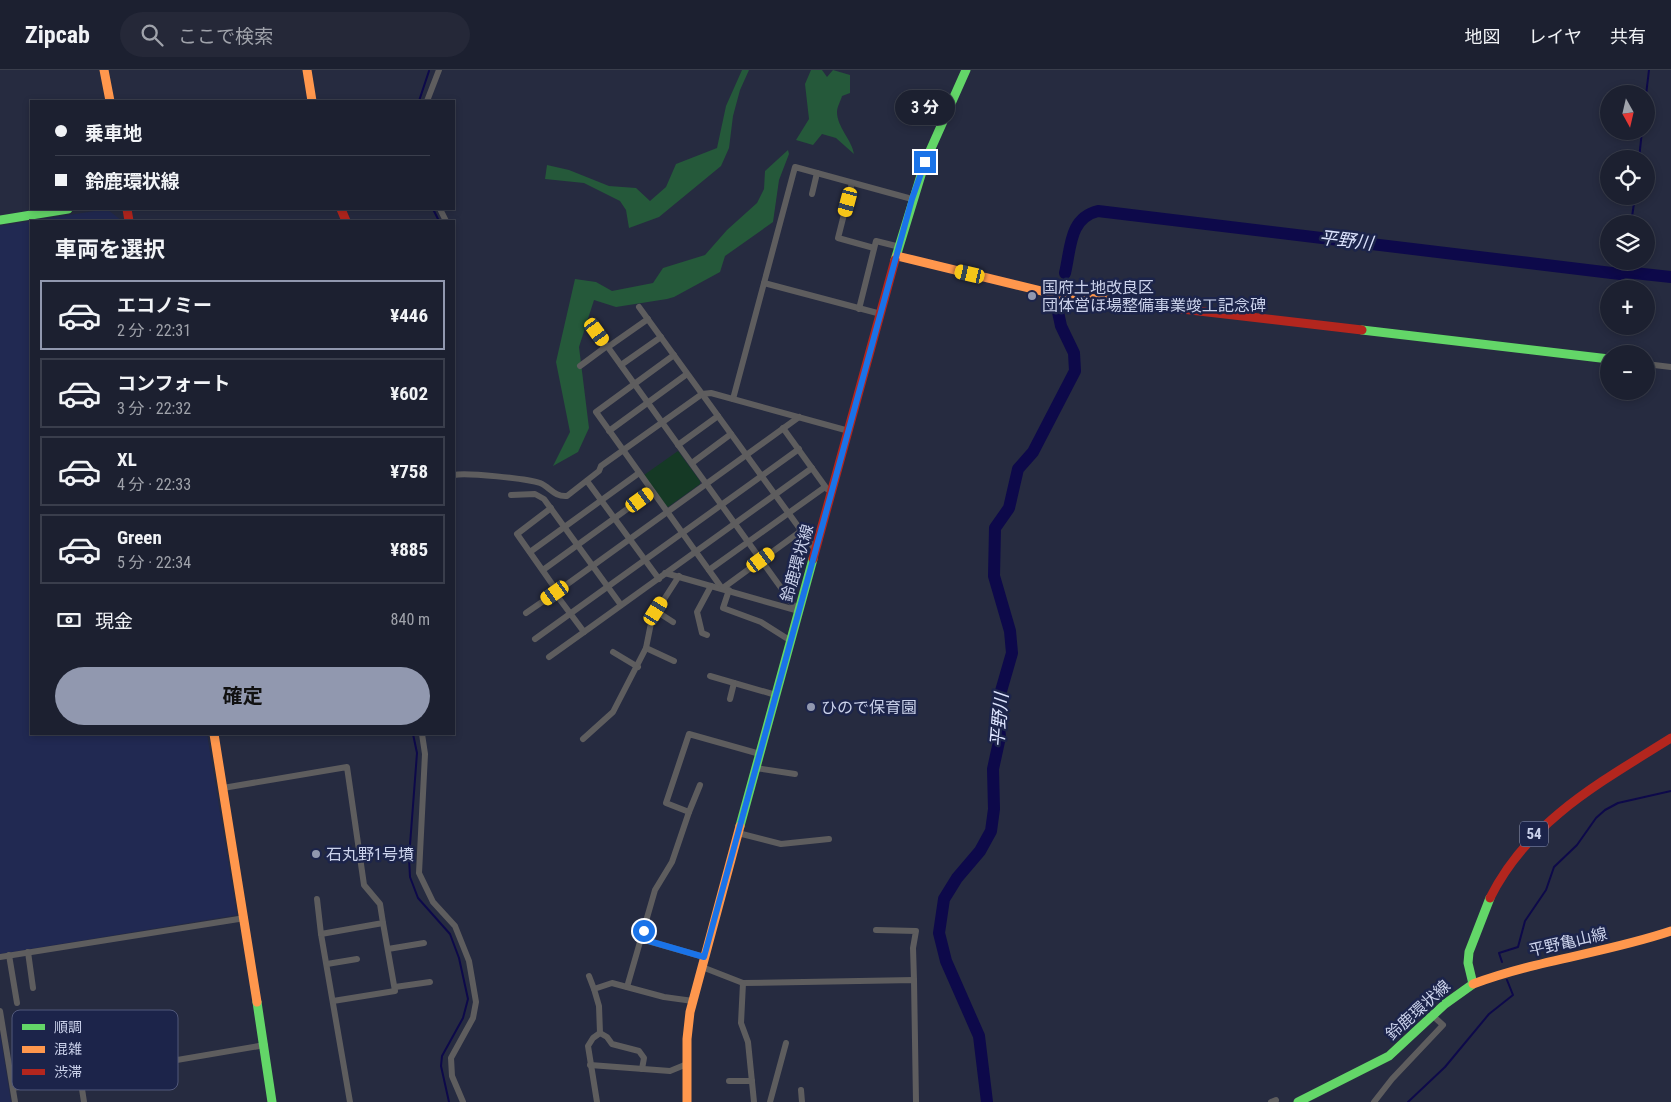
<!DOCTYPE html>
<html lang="ja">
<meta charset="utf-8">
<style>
body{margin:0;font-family:"Roboto Condensed","Noto Sans JP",sans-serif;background:#252838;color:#f1f3f6;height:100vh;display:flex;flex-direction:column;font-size:19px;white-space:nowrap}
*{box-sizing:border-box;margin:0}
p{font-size:16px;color:#a0a3ab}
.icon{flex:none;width:28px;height:28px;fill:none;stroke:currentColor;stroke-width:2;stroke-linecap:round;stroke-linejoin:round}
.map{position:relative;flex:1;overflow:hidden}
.details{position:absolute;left:30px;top:150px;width:425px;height:515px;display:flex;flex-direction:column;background:#1c2030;border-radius:0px;box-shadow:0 2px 8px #0003,0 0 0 1px #3a3e4c}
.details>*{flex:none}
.guide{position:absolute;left:30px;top:30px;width:425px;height:110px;border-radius:0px;box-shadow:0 2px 8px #0003,0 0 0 1px #3a3e4c;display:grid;align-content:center;height:110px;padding:0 25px;background:#1c2030}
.needle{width:32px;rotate:172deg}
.tools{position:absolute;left:1600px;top:15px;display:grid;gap:10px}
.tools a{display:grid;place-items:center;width:55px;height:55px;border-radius:50%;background:#1c2030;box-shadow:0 2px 8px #0003,0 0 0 1px #3a3e4c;font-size:25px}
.end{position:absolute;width:22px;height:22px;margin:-11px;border:6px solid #1a73e8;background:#fff;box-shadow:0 0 0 2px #fff}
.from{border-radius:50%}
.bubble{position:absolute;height:35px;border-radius:18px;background:#1c2030;box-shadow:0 2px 8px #0003,0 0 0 1px #3a3e4c;font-size:16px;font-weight:700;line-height:35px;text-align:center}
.car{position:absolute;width:15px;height:30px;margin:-15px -8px;border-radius:6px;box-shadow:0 0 4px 1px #0007;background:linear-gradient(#f5c518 24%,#345 0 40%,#f5c518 0 76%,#345 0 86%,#f5c518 0)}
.guide b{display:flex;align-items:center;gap:18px;height:48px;font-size:19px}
.guide b+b{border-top:1px solid #3a3e4c}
.guide i{width:12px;height:12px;background:#f1f3f6}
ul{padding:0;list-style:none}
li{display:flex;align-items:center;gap:15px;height:70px;margin:0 10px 8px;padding:0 15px;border:2px solid #3a3e4c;border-radius:0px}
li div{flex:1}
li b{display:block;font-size:19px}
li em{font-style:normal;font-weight:700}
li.active{border-color:#9198af}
li>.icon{width:45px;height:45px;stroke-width:1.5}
h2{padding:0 25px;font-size:22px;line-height:60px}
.pay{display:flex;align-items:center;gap:12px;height:55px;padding:0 25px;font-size:19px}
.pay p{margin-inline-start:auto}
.button{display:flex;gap:10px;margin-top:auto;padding:10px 25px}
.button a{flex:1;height:58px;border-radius:30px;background:#9198af;color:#111;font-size:20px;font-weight:700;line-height:58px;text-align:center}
header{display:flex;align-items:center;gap:30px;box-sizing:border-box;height:70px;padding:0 25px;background:#1c2030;border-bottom:1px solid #3a3e4c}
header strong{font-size:24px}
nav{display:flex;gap:28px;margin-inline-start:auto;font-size:18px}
.search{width:350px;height:45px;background:#252838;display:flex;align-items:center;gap:12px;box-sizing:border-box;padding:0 18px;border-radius:28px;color:#a0a3ab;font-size:19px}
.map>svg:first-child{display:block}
.built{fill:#212952}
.green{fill:#153925}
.forest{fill:#25593a}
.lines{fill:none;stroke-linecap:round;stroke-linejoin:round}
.stream{stroke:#0d094a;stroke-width:2}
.river{stroke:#0d094a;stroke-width:12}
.street{stroke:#5e5d5e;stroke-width:6}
.fast{stroke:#63d668;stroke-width:9}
.slow{stroke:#ff974d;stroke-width:9}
.jam{stroke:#b3261e;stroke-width:9}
.route{stroke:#1a73e8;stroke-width:6}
.poi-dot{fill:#9198af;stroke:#1c244a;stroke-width:2}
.labels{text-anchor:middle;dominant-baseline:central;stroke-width:5;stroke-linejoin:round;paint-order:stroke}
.shield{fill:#1c244a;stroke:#969ebb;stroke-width:1}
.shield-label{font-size:15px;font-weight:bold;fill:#cbd2eb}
.poi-label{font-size:16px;fill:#cbd2eb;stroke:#1c244a;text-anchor:start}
.street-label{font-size:16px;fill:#cbd2eb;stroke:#1c244a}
.water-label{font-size:18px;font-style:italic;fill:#dce3fd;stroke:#1c244a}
.key{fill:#1c244a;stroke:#51587a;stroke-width:1}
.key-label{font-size:14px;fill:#cbd2eb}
</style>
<header>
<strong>Zipcab</strong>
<div class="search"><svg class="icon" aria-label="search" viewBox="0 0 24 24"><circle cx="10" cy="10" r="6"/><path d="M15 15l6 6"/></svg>ここで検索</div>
<nav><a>地図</a><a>レイヤ</a><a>共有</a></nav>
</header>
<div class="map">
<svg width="1671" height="1032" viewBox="0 0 1671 1032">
<rect width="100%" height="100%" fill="#262b40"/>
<g class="built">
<polygon points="107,139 122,151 31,151 31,664 207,664 237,845 0,884 0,156"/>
<polygon points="0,963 11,1032 0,1032"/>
</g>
<polygon class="green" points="678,381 700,411 700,414 668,437 665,436 644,405"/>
<g class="forest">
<polygon points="742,0 749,0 740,20 733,46 729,78 721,96 659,147 629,158 626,140 620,131 584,113 545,109 547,95 569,100 609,116 636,118 650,131 666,117 676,94 717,78 726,36"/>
<path d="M811,0H822L827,7L833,0L850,5V23L842,26C841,30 837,37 837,42C837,57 852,70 854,84L836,68L822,64L813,75L796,70L809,49L805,14Z"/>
<polygon points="788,80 789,84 779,110 773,152 725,186 720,202 674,227 667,229 616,237 594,230 579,277 589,358 578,382 553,396 570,362 556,292 575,209 596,212 612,221 653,213 663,198 705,185 727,160 757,133 764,119 765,101"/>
</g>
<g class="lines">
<g class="stream">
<polyline points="1646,25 1649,0"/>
<polyline points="419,31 429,1"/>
<polyline points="1639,89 1642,61"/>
<polyline points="433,139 439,151"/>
<polyline points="1631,154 1635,126"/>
<polyline points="1625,202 1627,191"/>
<polyline points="413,664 417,683 409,788 410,807 418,828 450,864 459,888 468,929 463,948 442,986 441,996 449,1032"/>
<polyline points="1502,892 1499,883 1518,877 1525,851 1546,820 1554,797 1577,775 1596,748 1605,740 1618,733 1671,721"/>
<polyline points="1408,1032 1445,997 1489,944 1513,925 1507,910"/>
</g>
<g class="river">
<path d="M1065,203C1071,178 1069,148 1098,141L1620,204L1625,202L1671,207"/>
<polyline points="987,1032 979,966 946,891 939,863 944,829 957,808 980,781 991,761 994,739 993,699 1000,667 997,635 1012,583 1010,561 994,506 995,458 1009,438 1018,399 1033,382 1075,301 1074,283 1061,256 1058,242"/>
</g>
<g class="street">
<polyline points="427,31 439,0"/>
<polyline points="852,113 838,168 874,178"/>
<polyline points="812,124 817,103"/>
<polyline points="440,139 446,151"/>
<polyline points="764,213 881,244"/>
<polyline points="639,237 816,481"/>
<polyline points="859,239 876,171 900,177"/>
<polyline points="597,262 797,540"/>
<polyline points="608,277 648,249"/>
<polyline points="674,285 596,342 721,517"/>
<polyline points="1646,294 1671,297"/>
<polyline points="621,295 661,267"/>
<polyline points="580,296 607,276"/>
<polyline points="733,329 795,97 912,129"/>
<polyline points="799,347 555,523 584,562 812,398"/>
<polyline points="783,358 827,419"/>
<polyline points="609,361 687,304"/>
<polyline points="678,375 718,346"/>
<polyline points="692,393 731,364"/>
<path d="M454,405C466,402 528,409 540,413C550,417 554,427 567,426L599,401L601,396L702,324L711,323L849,361"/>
<polyline points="587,411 659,509"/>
<polyline points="511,425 535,424 544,429 621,535"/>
<polyline points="551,438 517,464 557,521"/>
<polyline points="530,482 639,403"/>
<polyline points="543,500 652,421"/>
<polyline points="709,500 825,417"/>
<polyline points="665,503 799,541"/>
<polyline points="723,518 801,461"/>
<polyline points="729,520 723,538 761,552 791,571"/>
<polyline points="656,541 673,552"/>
<polyline points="526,543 555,523"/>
<polyline points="707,565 702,563 697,542 711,516"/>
<polyline points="535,569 799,379"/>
<polyline points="646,578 674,591"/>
<polyline points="613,582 638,597"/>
<polyline points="549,587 584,562"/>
<polyline points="710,606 776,625"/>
<polyline points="730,629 734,613"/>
<polyline points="422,664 425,684 419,803 433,832 455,856 469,891 476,932 473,948 451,988 452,1006 463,1032"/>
<polyline points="583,669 613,642 646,578 652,548 679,506"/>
<polyline points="756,698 795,704"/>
<polyline points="223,718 347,697 364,815 380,834 383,853 321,864 350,1032"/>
<polyline points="689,742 700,715"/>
<polyline points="738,763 781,774 829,769"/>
<polyline points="317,829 321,864"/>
<polyline points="876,860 916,861 913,878 914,910"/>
<polyline points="641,869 704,887"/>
<polyline points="388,879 424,873"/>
<polyline points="28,882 33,918"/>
<polyline points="9,885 17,933"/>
<polyline points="0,887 245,848"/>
<polyline points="327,894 357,889"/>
<polyline points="702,897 743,913 914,910 916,1032"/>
<polyline points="589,906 594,919"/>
<polyline points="743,913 741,953 748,972 754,1032"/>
<polyline points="395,917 430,912"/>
<polyline points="627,917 655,820 672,792 689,742 666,733 689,664 760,684"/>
<polyline points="333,931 395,921 383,853"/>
<polyline points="0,941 15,1032"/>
<polyline points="600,963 607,967 612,974 639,981 644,988 642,999"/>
<polyline points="590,995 670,1001 687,994"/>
<polyline points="80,1006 84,1032"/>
<polyline points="729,1011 752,1011"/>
<polyline points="13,1018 265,975"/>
<polyline points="801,1020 802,1032"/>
<polyline points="597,1032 588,976 593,968 600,963 599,936 594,919 612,913 664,927 693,931"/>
<polyline points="770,1032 786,973"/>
<polyline points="1271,1032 1276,1030"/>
<polyline points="1374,1032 1392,1009 1443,955 1433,946"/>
</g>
<g class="fast">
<polyline points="0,150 68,139"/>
<polyline points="895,190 925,92 966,0"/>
<polyline points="1362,260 1609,289"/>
<polyline points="740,756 813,489"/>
<polyline points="257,932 272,1032"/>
<polyline points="1298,1032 1389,986 1445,934 1473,914 1468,893 1469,882 1490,828"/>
</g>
<g class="slow">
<polyline points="104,0 110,31"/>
<polyline points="307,0 312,31"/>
<polyline points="897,186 1054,224 1130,233"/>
<polyline points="214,664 257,932"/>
<path d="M1473,914C1537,890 1606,883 1671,861"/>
<polyline points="687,1032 687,969 690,942 740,756"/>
</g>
<g class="jam">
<polyline points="127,139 129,151"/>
<polyline points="341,139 346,151"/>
<polyline points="1130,233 1362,260"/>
<polyline points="813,489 895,190"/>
<path d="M1490,828C1528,751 1601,712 1671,668"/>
</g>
</g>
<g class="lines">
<polyline class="route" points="644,861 642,869 704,887 912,129 925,92"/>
</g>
<g class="poi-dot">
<circle cx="1032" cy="226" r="5"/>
<circle cx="811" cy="637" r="5"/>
<circle cx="316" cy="784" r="5"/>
</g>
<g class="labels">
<rect class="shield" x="1520" y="751.5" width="28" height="25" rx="4"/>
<g class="shield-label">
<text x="1534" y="764">54</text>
</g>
<g class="poi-label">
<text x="1042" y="217">国府土地改良区<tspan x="1042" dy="18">団体営ほ場整備事業竣工記念碑</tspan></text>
<text x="821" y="637">ひので保育園</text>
<text x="326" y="784">石丸野1号墳</text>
</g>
<g class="street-label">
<text transform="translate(797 493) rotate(-74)">鈴鹿環状線</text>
<text transform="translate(1568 872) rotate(-13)">平野亀山線</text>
<text transform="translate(1418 940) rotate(-42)">鈴鹿環状線</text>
</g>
<g class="water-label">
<text transform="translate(1346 170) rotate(7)">平野川</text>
<text transform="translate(999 650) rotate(-85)">平野川</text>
</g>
</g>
<rect x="12" y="940" width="166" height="80" rx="8" class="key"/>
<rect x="22" y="954" width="23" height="6" fill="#63d668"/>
<rect x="22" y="976" width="23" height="7" fill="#ff974d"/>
<rect x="22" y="999" width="23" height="6" fill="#b3261e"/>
<g class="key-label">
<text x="54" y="962">順調</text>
<text x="54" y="984">混雑</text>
<text x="54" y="1007">渋滞</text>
</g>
</svg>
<div class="tools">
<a><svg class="needle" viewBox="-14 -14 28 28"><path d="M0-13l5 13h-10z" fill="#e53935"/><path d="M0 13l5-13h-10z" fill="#a0a3ab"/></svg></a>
<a><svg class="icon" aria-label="locate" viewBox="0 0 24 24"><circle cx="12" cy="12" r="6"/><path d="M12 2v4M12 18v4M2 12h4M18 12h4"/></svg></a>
<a><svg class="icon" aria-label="layers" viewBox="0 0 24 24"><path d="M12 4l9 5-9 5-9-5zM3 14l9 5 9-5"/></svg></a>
<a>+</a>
<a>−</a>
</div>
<i class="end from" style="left:644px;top:861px"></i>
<i class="end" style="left:925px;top:92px"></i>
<div class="bubble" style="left:895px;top:20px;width:60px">3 分</div>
<i class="car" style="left:848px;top:132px;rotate:195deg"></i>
<i class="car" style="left:970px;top:204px;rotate:283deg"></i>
<i class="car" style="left:597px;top:262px;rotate:144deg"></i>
<i class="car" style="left:640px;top:430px;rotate:54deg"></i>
<i class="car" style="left:761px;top:490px;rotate:54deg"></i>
<i class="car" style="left:555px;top:523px;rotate:235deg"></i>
<i class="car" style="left:656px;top:541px;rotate:32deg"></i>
<div class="guide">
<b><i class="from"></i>乗車地</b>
<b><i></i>鈴鹿環状線</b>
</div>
<section class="details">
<h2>車両を選択</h2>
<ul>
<li class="active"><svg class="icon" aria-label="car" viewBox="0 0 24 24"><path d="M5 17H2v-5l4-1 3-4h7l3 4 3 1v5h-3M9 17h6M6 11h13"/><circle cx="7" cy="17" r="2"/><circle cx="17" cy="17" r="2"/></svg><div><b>エコノミー</b><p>2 分 · 22:31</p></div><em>¥446</em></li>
<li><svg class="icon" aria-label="car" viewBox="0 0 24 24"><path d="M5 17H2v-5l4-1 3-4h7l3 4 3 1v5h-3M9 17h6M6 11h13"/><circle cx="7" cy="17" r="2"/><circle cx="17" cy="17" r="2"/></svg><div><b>コンフォート</b><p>3 分 · 22:32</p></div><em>¥602</em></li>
<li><svg class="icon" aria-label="car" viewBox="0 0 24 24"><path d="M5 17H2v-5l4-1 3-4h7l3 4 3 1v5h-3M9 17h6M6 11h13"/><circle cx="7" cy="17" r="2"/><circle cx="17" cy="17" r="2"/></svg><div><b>XL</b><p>4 分 · 22:33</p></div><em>¥758</em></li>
<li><svg class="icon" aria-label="car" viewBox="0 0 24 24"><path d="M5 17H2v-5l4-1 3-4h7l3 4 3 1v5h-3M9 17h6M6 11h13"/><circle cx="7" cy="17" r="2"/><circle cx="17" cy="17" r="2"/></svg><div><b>Green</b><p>5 分 · 22:34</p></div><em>¥885</em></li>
</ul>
<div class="pay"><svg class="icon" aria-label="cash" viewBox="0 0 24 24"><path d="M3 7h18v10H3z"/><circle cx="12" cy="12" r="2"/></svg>現金<p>840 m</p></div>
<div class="button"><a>確定</a></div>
</section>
</div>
